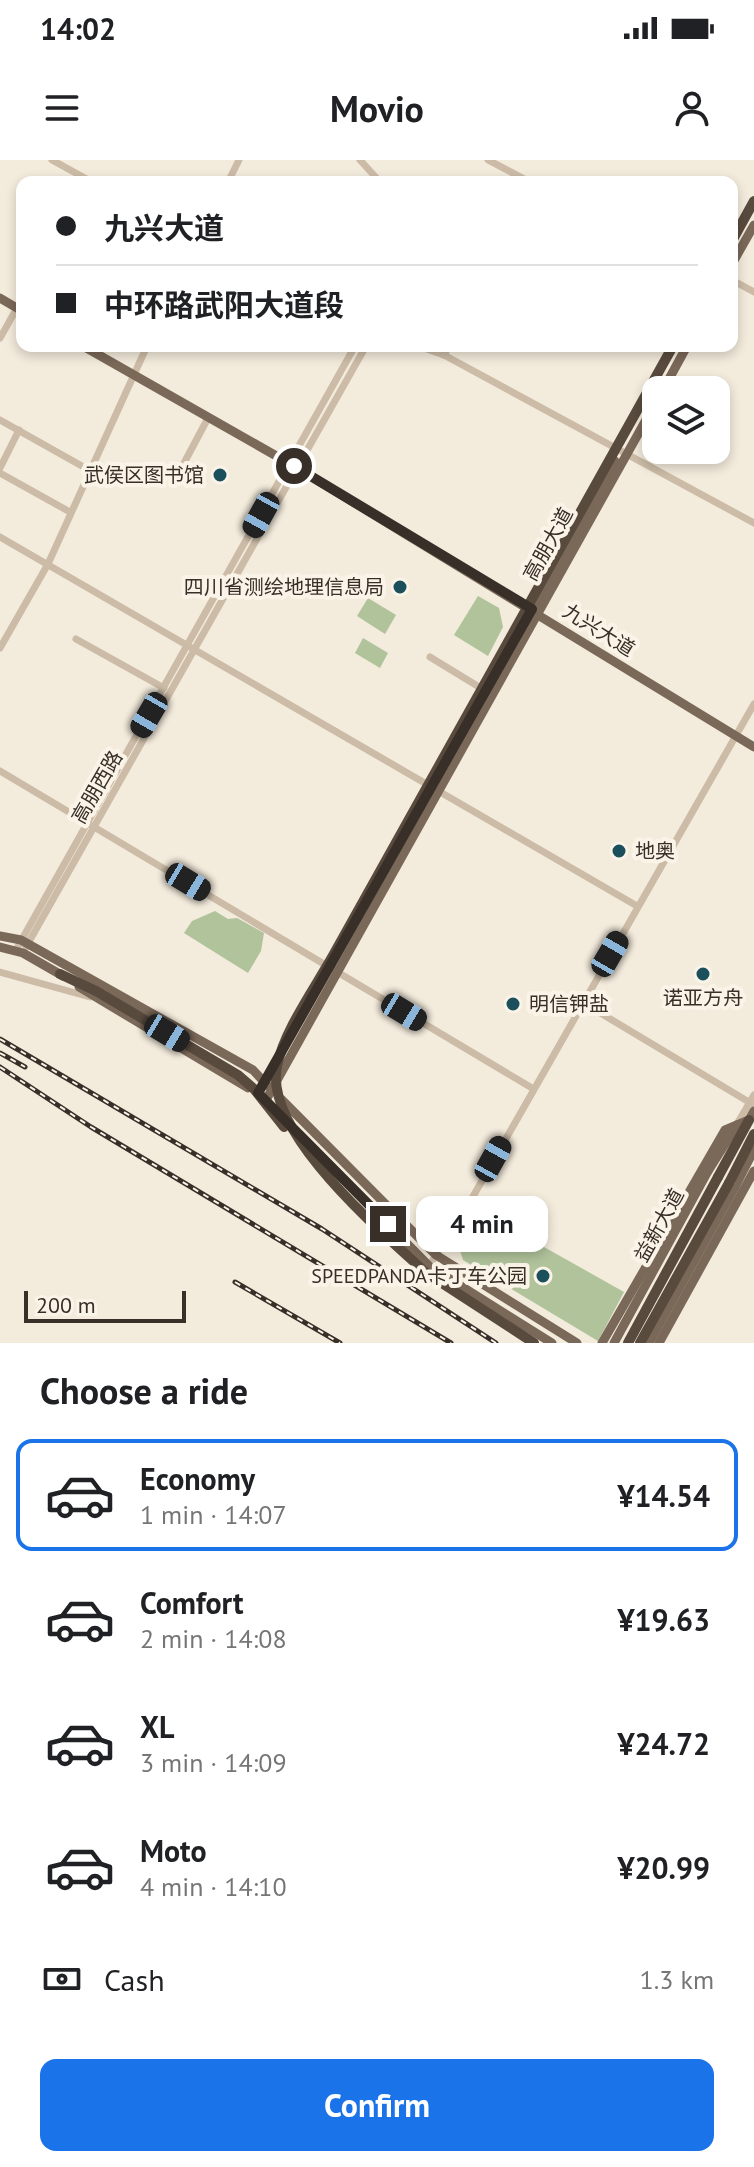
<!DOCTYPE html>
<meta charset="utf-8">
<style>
body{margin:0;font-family:"PT Sans","Noto Sans SC",sans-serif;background:#f2f2f2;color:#202124;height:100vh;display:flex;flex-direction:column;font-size:30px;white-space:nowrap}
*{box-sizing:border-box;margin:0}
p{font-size:26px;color:#757577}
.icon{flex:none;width:44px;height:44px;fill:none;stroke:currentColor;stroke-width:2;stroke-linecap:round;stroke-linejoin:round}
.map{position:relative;height:1183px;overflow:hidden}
.panel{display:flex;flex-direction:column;background:#fff;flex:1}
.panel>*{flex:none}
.hud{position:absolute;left:16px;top:16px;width:722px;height:176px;border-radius:16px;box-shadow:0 4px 12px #0003;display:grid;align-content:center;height:176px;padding:0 40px;background:#fff}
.controls{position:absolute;left:642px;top:216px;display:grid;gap:16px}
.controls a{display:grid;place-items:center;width:88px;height:88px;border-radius:16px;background:#fff;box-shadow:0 4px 12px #0003;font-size:40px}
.scale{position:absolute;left:24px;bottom:20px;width:162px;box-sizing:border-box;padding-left:8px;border:4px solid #382f28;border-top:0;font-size:22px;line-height:28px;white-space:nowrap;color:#382f28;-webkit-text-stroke:6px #faf4e8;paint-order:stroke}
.end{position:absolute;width:36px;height:36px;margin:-18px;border:10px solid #382f28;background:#fff;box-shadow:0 0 0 4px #fff}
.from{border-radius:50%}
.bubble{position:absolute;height:56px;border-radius:16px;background:#fff;box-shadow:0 4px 12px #0003;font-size:26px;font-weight:700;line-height:56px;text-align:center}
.car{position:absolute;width:24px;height:48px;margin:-24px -12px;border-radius:10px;box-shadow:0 0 6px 2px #0007;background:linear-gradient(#222 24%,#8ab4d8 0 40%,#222 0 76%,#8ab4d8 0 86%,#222 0)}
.hud b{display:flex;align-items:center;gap:28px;height:76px;font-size:30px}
.hud b+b{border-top:2px solid #e0e0e0}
.hud i{width:20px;height:20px;background:#202124}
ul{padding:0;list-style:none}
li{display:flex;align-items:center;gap:24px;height:112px;margin:0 16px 12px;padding:0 24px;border:4px solid transparent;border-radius:16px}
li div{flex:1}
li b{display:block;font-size:30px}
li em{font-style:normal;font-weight:700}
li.selected{border-color:#1a73e8}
li>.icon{width:72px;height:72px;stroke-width:1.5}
h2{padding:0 40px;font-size:36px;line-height:96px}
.pay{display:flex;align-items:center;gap:20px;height:88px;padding:0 40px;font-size:30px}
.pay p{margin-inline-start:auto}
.action{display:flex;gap:16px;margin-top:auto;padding:16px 40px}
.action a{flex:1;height:92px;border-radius:16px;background:#1a73e8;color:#fff;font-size:32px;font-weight:700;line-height:92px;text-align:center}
.status{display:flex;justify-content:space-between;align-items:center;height:56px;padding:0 40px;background:#fff;direction:ltr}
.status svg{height:22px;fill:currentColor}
header{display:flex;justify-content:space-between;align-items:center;height:104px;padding:0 40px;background:#fff;font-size:36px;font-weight:700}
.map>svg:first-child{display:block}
.green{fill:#b0c39b}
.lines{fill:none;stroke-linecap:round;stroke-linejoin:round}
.minor{stroke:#ccbca7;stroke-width:7}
.major{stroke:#7a6858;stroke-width:9}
.highway{stroke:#594a3e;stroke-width:10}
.rail-casing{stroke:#382f28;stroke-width:5}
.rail{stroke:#faf4e8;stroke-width:2;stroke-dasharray:6;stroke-linecap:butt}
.major-bridge{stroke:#7a6858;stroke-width:9}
.highway-bridge{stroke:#594a3e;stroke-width:10}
.route{stroke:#382f28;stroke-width:10}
.poi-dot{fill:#1b4f5b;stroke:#faf4e8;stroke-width:3}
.labels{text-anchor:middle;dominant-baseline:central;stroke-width:8;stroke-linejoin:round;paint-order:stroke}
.poi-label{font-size:20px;fill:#382f28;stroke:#faf4e8;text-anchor:end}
.street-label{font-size:20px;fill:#382f28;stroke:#faf4e8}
</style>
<div class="status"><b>14:02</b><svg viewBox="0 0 49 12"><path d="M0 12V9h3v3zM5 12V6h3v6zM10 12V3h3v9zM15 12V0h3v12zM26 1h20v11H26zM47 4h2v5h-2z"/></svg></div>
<header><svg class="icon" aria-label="menu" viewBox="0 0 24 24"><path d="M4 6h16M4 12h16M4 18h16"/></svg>Movio<svg class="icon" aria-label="person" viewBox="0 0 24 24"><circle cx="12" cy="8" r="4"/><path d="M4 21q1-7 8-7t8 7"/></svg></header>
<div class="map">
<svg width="754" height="1183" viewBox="0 0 754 1183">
<rect width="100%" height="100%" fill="#f3ebdc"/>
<g class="green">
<polygon points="478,436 499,448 503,467 488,496 454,475"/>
<polygon points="368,438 396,455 385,474 357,456"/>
<polygon points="363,478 388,493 380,508 355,493"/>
<polygon points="215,751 228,759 237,758 264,773 261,791 248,813 184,773 192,761"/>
<polygon points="473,1047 624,1132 598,1181 463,1100 455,1075"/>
</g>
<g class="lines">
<g class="minor">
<polyline points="52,0 92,22"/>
<polyline points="360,0 380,22"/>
<polyline points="488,0 530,22"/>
<polyline points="228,22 239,0"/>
<polyline points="546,22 547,22"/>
<polyline points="732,120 754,132"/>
<polyline points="0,178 22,139"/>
<polyline points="418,186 444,195"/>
<polyline points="435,186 444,195"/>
<polyline points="449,186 444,195 754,363"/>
<polyline points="0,260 89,310"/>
<polyline points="0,308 19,270"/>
<polyline points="189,308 183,305 208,258"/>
<polyline points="0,313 70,352"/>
<polyline points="0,377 637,746"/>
<polyline points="76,479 164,528"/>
<polyline points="0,488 48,404 147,186"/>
<polyline points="430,497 484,530"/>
<polyline points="0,611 532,928"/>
<polyline points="26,787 366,186"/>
<polyline points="16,790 355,186"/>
<polyline points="0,812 90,837"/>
<polyline points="582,842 754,945"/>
<polyline points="737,964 754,935"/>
<polyline points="429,1106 467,1047 754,544"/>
</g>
<g class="major">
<polyline points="732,104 754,65"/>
<polyline points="0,138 22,151"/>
<polyline points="83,186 294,306 754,587"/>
<polyline points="663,230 687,186"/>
<polyline points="515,480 615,301"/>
<polyline points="0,776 21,780 253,910 268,926"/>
<polyline points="0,787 23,793 63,816"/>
<polyline points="79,827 248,928"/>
<polyline points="258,933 278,901"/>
<polyline points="281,939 436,1095 577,1183"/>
<polyline points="266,940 656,242"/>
<polyline points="300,975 429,1106 552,1183"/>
<polyline points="708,1011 737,965"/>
<polyline points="735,1027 754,990"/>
<polyline points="602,1183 725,970 749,960 754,951"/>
<polyline points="659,1183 754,1011"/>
</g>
<g class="highway">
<polyline points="732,81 754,41"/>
<polyline points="60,814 96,831"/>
<polyline points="718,1017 749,960"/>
<polyline points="729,1023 754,974"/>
<polyline points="425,1112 534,1183"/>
</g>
<g class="rail-casing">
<g id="rail">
<polyline points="0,879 322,1069 496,1183"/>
<polyline points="0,893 25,907"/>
<polyline points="0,907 91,967 451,1183"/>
<polyline points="235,1122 340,1183"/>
</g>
</g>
<use href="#rail" class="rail"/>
<g class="major-bridge">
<polyline points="614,1183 708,1011"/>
<polyline points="649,1183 735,1027"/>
</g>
<g class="highway-bridge">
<polyline points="96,831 238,915 254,929 284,967"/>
<path d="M425,1112C380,1070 263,972 277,906C284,870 317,825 335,792L673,186"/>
<polyline points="628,1183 718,1017"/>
<polyline points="640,1183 729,1023"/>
</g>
</g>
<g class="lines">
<polyline class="route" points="294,306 532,449 258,933 388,1064"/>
</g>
<g class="poi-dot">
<circle cx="220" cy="315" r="8"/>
<circle cx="400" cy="427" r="8"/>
<circle cx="619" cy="691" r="8"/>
<circle cx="703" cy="814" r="8"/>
<circle cx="513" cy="844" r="8"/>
<circle cx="543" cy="1116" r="8"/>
</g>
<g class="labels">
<g class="poi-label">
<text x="204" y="315">武侯区图书馆</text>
<text x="384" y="427">四川省测绘地理信息局</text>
<text x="635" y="691" text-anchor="start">地奥</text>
<text x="703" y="838" text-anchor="middle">诺亚方舟</text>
<text x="529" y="844" text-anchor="start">明信钾盐</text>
<text x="527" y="1116">SPEEDPANDA卡丁车公园</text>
</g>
<g class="street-label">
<text transform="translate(548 384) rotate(-61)">高朋大道</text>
<text transform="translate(599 470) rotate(32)">九兴大道</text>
<text transform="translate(97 627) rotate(-60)">高朋西路</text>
<text transform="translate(659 1065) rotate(-61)">益新大道</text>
</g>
</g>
</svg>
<div class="controls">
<a><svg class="icon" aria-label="layers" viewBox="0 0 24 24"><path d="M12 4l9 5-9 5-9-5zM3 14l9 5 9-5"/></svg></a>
</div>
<div class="scale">200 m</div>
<i class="end from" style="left:294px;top:306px"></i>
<i class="end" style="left:388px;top:1064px"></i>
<div class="bubble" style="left:416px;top:1036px;width:132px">4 min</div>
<i class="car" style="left:261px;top:355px;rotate:209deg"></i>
<i class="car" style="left:149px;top:555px;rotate:210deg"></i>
<i class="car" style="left:188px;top:722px;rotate:121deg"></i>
<i class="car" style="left:610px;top:794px;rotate:30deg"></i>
<i class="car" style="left:404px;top:852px;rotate:121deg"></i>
<i class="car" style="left:167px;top:873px;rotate:121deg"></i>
<i class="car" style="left:493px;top:999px;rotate:29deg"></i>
<div class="hud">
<b><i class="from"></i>九兴大道</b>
<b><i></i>中环路武阳大道段</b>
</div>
</div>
<section class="panel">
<h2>Choose a ride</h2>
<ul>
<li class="selected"><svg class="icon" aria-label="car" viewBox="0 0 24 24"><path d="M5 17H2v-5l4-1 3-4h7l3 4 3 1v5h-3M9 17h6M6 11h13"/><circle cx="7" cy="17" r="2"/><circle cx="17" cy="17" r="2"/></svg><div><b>Economy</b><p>1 min · 14:07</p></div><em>¥14.54</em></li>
<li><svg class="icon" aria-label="car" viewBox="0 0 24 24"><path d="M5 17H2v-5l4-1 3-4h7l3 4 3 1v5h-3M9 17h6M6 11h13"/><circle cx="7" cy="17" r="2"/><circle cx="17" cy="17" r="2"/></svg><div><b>Comfort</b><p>2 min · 14:08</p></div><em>¥19.63</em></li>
<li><svg class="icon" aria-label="car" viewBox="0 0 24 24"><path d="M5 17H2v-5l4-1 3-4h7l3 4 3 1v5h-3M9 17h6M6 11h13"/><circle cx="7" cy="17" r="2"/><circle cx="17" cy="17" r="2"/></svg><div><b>XL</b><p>3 min · 14:09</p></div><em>¥24.72</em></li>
<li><svg class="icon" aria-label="car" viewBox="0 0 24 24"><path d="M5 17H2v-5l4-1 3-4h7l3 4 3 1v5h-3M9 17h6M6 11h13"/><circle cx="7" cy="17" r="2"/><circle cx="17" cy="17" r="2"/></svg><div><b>Moto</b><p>4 min · 14:10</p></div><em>¥20.99</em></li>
</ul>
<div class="pay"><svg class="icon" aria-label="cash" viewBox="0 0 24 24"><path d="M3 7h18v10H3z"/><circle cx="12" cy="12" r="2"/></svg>Cash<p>1.3 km</p></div>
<div class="action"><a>Confirm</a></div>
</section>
